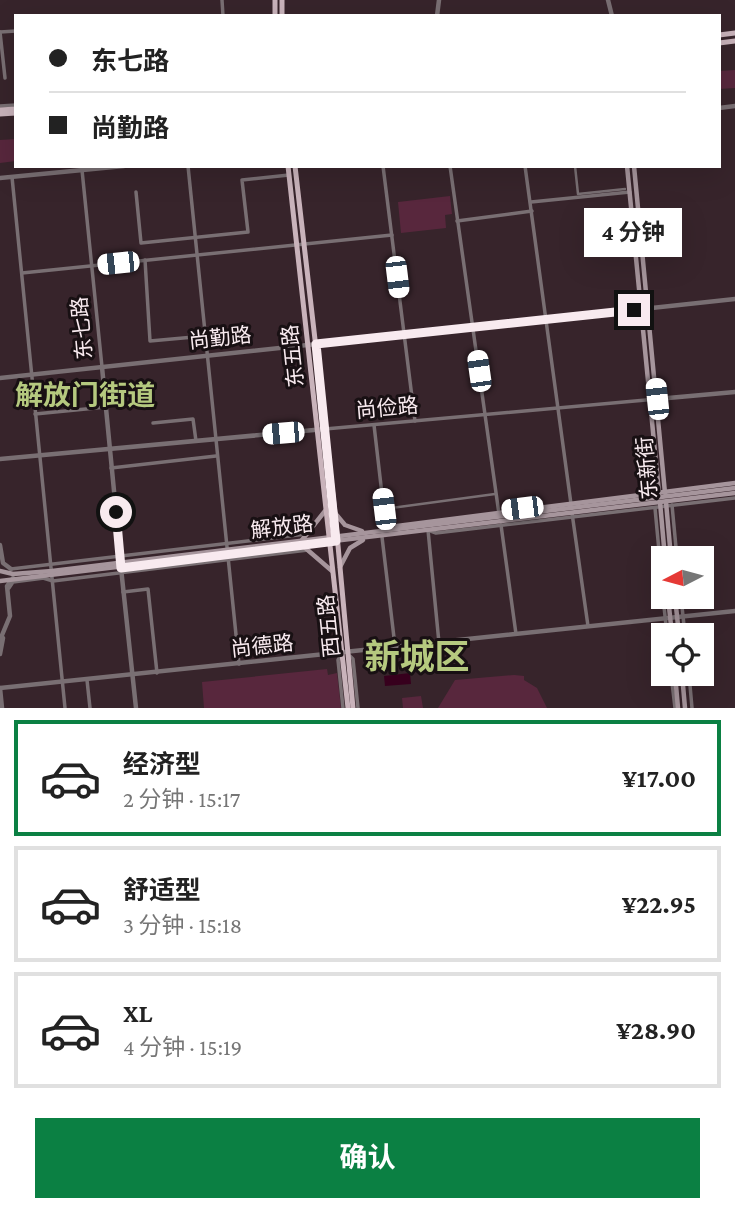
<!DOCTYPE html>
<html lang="zh">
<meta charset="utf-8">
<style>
body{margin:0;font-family:"Crimson Pro","Noto Sans SC",serif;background:#f2f2f2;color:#222;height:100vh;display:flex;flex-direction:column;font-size:26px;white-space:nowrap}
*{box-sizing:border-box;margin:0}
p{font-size:23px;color:#767676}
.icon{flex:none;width:38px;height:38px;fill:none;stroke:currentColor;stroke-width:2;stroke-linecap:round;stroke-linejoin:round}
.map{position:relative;height:708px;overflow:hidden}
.sheet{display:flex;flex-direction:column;background:#fff;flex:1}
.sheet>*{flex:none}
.hud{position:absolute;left:14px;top:14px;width:707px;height:154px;border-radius:0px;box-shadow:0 7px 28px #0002;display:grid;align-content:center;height:154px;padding:0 35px;background:#fff}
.needle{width:46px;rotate:264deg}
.controls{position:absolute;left:651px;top:546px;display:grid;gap:14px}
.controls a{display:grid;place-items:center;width:63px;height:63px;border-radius:0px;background:#fff;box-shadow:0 7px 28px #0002;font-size:35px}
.end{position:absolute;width:32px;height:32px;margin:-16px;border:9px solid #f8eaef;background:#111;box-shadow:0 0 0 4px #111}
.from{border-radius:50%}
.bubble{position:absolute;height:49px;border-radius:0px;background:#fff;box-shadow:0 7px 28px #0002;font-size:23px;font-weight:700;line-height:49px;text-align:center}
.car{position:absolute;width:21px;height:42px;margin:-21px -10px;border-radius:9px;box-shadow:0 0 5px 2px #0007;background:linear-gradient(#fff 24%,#345 0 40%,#fff 0 76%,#345 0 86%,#fff 0)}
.hud b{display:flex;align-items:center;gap:24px;height:66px;font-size:26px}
.hud b+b{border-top:2px solid #e0e0e0}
.hud i{width:18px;height:18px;background:#222}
ul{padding:12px 0 0;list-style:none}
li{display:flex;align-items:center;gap:21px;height:116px;margin:0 14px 10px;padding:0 21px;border:4px solid #e0e0e0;border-radius:0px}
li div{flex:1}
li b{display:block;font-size:26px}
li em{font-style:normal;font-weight:700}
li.current{border-color:#0b8043}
li>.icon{width:63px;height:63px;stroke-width:1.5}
.cta{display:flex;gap:14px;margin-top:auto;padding:14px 35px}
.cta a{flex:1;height:80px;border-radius:0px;background:#0b8043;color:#fff;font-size:28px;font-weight:700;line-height:80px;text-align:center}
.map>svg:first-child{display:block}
.green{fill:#58273d}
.water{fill:#37001d}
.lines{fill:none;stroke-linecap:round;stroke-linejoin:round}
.pedestrian{stroke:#796f73;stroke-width:2.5}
.minor{stroke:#796f73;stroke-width:3.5}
.tertiary{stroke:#796f73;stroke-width:4.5}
.secondary{stroke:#a6959c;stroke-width:4.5}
.primary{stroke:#c9b3bb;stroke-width:5}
.route{stroke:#f8eaef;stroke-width:9}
.labels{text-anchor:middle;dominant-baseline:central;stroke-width:6;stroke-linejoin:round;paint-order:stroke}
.street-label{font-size:21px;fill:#f8eaef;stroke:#181013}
.district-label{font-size:28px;font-weight:bold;fill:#b5c97f;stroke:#181013}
.town-label{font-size:35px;font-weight:bold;fill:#b5c97f;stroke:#181013}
</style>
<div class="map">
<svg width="735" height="708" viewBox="0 0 735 708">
<rect width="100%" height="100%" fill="#37242b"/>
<g class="green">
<polygon points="735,70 735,88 719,89 719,71"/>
<polygon points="16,139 16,161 0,163 0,140"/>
<polygon points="450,196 452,214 445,215 446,228 401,233 398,202"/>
<polygon points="327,669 328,675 337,673 341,708 204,708 202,682"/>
<polygon points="514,675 524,676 524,680 537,688 547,708 438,708 455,680"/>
<polygon points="421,696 423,708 403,708 402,698"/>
</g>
<polygon class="water" points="410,673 411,684 385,686 384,676"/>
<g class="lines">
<g class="pedestrian">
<polyline points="575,166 578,194 625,189"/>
<polyline points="384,509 495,494"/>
</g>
<g class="minor">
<polyline points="222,0 223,16"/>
<polyline points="0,32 5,78"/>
<polyline points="0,32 16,31"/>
<polyline points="0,106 16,105"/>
<polyline points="188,166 239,664"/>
<polyline points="383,166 415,421"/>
<polyline points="450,166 499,514"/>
<polyline points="525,166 571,504"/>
<polyline points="82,170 102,367"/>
<polyline points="12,177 65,708"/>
<polyline points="136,192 141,243 248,232 242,180 289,175"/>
<polyline points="531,202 630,192"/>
<polyline points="457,221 532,211"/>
<polyline points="145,260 150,341 205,336"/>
<polyline points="22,273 392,235"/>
<polyline points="35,414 106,407"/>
<polyline points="153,423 193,419 196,441"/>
<polyline points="374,425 386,529"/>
<polyline points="325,429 657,399"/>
<polyline points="111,468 216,456"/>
<polyline points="672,505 677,558"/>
<polyline points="655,508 663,594"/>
<polyline points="572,513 588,626"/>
<polyline points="501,525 516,634"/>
<polyline points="382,537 395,646"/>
<polyline points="11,569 306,534"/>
<polyline points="43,578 53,581 308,550"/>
<polyline points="9,588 13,582 44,578"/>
<polyline points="123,592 148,589 157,673"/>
<polyline points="663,597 667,635"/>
<polyline points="681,597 685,635"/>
<polyline points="439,643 428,530 436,533 735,498"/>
<polyline points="341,655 338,660 343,708"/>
<polyline points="350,656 353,659 358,708"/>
<polyline points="671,674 675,708"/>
<polyline points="689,674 692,708"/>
<polyline points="87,680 90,708"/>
</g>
<g class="tertiary">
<polyline points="608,0 612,16"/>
<polyline points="437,16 439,0"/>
<polyline points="719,108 735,106"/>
<polyline points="0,178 124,166"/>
<polyline points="102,367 121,563"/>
<polyline points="0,378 735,299"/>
<polyline points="657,399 735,392"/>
<polyline points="0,459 325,429"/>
<polyline points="0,545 3,563 11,569"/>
<polyline points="121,568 136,708"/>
<polyline points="0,640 10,616 7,586 13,578"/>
<polyline points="0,654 3,638"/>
<polyline points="0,688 735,611"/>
<polyline points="0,688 2,708"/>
</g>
<g class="secondary">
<polyline points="627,166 659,493"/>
<polyline points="634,166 665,493"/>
<polyline points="660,502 665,558"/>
<polyline points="666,502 671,558"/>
<polyline points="335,513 345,525 362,531"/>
<polyline points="397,526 735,483"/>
<polyline points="302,540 325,511"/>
<polyline points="303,546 332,571"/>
<polyline points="340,567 350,548 363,540"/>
<polyline points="0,571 13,574 52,571 735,488"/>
<polyline points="0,581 735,493"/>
<polyline points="668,597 672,635"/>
<polyline points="675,597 679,635"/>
<polyline points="675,674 678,708"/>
<polyline points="682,674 685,708"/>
</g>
<g class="primary">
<polyline points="275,0 275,16"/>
<polyline points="282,0 282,16"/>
<polyline points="719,35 735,33"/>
<polyline points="719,43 735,41"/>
<polyline points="0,110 16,109"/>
<polyline points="0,114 16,113"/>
<polyline points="288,166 348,708"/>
<polyline points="295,166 335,513 353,708"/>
</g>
</g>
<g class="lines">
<polyline class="route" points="116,512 121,568 336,541 316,344 634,310"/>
</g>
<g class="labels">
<g class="street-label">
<text transform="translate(82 328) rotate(-95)">东七路</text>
<text transform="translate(220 338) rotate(-6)">尚勤路</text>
<text transform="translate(293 356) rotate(-96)">东五路</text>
<text transform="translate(387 408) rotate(-5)">尚俭路</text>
<text transform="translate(647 468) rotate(-95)">东新街</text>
<text transform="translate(282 527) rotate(-7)">解放路</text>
<text transform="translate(329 626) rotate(-96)">西五路</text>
<text transform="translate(262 646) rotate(-6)">尚德路</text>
</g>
<g class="district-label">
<text x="85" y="395">解放门街道</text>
</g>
<g class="town-label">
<text x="417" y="657">新城区</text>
</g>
</g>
</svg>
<div class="controls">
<a><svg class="needle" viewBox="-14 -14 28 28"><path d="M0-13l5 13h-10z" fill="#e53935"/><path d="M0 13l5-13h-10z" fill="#767676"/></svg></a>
<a><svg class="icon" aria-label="locate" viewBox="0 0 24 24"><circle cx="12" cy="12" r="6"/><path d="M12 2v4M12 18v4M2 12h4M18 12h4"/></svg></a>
</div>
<i class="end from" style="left:116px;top:512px"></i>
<i class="end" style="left:634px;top:310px"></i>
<div class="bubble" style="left:584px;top:208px;width:98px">4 分钟</div>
<i class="car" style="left:118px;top:263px;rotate:264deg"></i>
<i class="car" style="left:397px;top:277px;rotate:173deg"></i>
<i class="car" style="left:479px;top:371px;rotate:352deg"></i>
<i class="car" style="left:657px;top:399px;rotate:354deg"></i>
<i class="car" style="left:283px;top:433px;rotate:265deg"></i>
<i class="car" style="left:522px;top:508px;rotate:263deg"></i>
<i class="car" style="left:384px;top:509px;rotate:353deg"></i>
<div class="hud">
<b><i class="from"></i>东七路</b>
<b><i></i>尚勤路</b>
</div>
</div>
<section class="sheet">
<ul>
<li class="current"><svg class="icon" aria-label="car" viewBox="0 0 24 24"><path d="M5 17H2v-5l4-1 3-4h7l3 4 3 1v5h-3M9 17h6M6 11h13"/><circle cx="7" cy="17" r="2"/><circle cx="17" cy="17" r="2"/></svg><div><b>经济型</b><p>2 分钟 · 15:17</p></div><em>¥17.00</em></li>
<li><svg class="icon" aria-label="car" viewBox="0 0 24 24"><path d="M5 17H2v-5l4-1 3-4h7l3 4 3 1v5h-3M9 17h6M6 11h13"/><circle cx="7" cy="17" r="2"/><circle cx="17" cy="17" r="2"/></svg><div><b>舒适型</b><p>3 分钟 · 15:18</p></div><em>¥22.95</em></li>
<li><svg class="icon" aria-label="car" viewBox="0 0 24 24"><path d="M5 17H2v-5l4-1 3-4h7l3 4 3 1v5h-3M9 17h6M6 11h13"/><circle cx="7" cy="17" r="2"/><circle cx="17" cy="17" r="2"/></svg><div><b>XL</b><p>4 分钟 · 15:19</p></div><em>¥28.90</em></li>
</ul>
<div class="cta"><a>确认</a></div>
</section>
